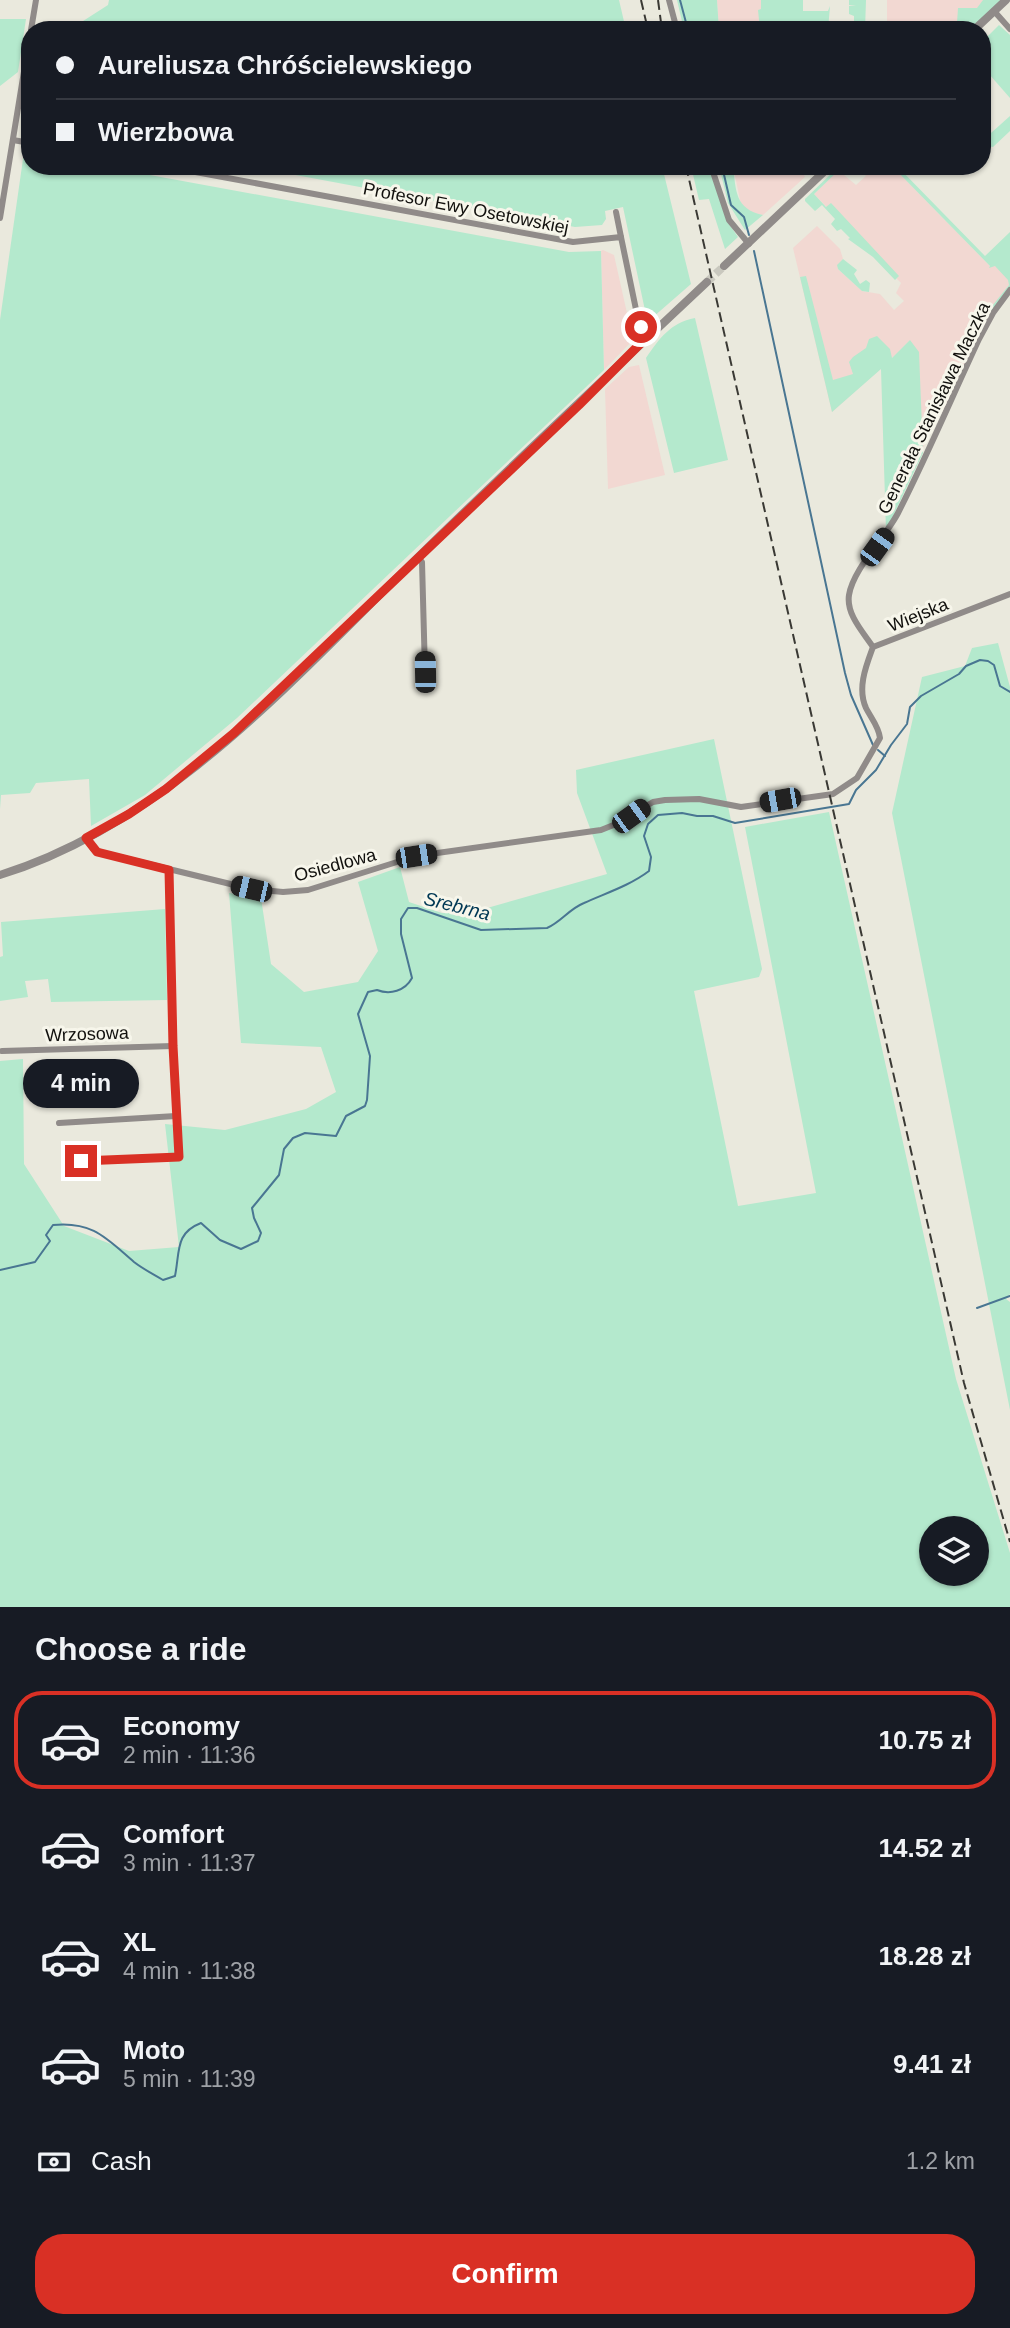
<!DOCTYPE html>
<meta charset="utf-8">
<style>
body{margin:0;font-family:Arial,sans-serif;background:#242831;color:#f1f3f6;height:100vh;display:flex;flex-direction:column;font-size:26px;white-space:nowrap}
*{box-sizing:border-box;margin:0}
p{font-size:23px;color:#9ea1a6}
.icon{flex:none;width:38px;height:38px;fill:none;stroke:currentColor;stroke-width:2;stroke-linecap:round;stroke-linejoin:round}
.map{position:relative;height:1607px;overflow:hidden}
.panel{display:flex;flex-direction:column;background:#171b24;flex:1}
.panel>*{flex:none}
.guide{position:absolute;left:21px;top:21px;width:970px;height:154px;border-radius:28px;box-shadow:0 2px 5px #0004;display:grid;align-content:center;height:154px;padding:0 35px;background:#171b24}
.controls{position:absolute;left:919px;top:1516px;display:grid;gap:14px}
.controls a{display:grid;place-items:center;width:70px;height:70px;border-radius:50%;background:#171b24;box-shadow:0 2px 5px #0004;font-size:35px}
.end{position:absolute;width:32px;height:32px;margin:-16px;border:9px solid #d93025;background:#fff;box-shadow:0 0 0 4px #fff}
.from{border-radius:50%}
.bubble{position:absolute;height:49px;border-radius:24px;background:#171b24;box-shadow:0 2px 5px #0004;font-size:23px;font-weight:700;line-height:49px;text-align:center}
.car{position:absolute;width:21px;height:42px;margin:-21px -10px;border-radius:9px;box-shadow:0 0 5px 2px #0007;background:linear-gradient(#222 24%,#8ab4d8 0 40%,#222 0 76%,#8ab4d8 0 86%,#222 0)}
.guide b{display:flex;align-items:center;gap:24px;height:66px;font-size:26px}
.guide b+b{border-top:2px solid #363941}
.guide i{width:18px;height:18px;background:#f1f3f6}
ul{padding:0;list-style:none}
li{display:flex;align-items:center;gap:21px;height:98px;margin:0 14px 10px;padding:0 21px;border:4px solid transparent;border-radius:28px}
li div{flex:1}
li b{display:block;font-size:26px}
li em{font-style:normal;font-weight:700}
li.selected{border-color:#d93025}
li>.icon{width:63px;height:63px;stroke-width:1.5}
h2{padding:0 35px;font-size:32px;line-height:84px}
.pay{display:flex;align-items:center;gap:18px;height:77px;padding:0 35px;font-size:26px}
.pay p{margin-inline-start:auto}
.primary-button{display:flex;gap:14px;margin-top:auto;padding:14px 35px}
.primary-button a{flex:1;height:80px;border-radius:28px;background:#d93025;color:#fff;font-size:28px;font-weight:700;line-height:80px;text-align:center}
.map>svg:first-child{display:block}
.industrial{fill:#f2d8d2}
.green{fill:#b4e9cd;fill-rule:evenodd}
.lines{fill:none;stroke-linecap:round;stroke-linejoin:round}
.stream{stroke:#497692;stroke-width:2}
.tertiary-tunnel{stroke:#c9c8be;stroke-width:8;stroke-dasharray:8 4;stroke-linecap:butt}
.minor{stroke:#908b89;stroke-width:6}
.tertiary{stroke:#908b89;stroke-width:8}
.rail{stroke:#3a3934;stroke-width:2;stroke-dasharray:10 5;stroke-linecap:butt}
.route{stroke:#d93025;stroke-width:9}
.labels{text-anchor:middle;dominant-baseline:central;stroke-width:6;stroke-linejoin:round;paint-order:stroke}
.street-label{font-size:18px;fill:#11100d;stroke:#f7f6eb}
.water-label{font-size:19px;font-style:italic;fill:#003854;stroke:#f7f6eb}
</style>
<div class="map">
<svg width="1010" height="1607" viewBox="0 0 1010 1607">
<rect width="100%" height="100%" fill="#eae9dd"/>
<g class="industrial">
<polygon points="717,0 766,0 766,30 719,30"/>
<polygon points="887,0 992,0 961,30 887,30"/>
<polygon points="733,166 813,166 804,175 805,177 763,215 749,212 741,205"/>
<polygon points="857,166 892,166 990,266 994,263 1010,279 1010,287 978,328 980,332 954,392 933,426 922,450 911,341 832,412 793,248 817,226 840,249 843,259 838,265 838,269 862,291 880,294 894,310 904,301 896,293 901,283 814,194 838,170 856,185 866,176"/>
<polygon points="603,250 614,255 633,340 604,370 601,251"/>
<polygon points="639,365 665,475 608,489 605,389 629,367"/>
</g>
<g class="green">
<polygon points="109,0 619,0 626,30 69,30 108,5"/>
<polygon points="677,0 717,0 719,30 684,30"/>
<polygon points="761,0 803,0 803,11 828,11 830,6 828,30 760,30 758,10 761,9"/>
<polygon points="849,0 866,0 865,30 854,30 854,16 849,14 849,6 856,6 849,5"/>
<polygon points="983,0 1001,0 969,30 940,30 940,26 952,26 957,23 958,8 977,8"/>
<polygon points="0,19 26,19 18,72 0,86"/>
<polygon points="999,25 1010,35 1010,98 982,66 982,42"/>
<polygon points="1010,116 1010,131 993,147 982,145 982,141"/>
<polygon points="29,153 30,166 101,166 569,252 601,251 604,370 237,718 145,795 91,826 89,779 36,783 30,793 1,795 0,809 0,320 23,159"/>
<polygon points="247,166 662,166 691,284 652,318 646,315 623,207 605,211 606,219 602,225 575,227"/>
<polygon points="691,166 709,166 727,221 738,237 725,249 709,199 699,200"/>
<path d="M719,166H733C736,191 735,209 763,215L745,230L728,203Z"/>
<polygon points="892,166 897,166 985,256 1010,232 1010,287 978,328 976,326 1009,285 1008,280 995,266 989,268 990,266"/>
<polygon points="837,168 848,175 838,171 814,194 826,207 831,203 899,276 895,280 873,257 848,239 850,238 841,229 837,231 831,224 835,219 822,205 815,211 805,201 805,199"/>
<polygon points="843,259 857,270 854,274 860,284 866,280 870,283 869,292 862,291 838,269 837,265"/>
<polygon points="806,276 833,380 853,374 849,362 853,357 866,348 869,339 877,336 890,349 892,358 910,340 919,352 923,453 886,531 881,369 832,412 800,277"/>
<path d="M695,318L728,460L674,473L646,358C660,338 670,323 695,318Z"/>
<polygon points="998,643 1010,687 1010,1294 1006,1299 1010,1302 1010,1410 892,813 922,677 965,666 972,648"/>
<path d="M714,739L762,969L759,977L694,991L738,1206L816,1193L745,827L829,812L956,1379L1010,1553V1607H0V1061L23,1059L24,1164L64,1226L129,1251L179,1247L165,1124L225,1130L306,1109L336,1092L321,1047L241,1043L229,893L261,898L271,964L304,992L358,982L378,951L358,882L400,867L409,902L442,913L473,912L607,874L577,793L576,770ZM931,1528H976V1573H931Z"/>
<polygon points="165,909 167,1000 51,1002 48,979 25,981 28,997 0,1001 0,957 3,956 1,922"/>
</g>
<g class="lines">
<g class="stream">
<polyline points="680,0 688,30"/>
<polyline points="722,166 731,205 744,217 749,235"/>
<polyline points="754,251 845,673 851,695 873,745"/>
<polyline points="878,750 885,756"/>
<path d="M0,1270L35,1262L50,1241L46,1235L53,1225C93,1221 107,1239 134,1262C143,1269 153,1274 163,1280L175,1276C180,1251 175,1233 201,1223L220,1240L241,1249L258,1241L261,1233L254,1218L252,1208L279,1175L284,1149L293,1138L305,1133L336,1136L346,1116L365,1106L367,1100L370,1056L358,1014L368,992L377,990C390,995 405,991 412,978L401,934V919L408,908H417L481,930L547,928C561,922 569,909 584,903C606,893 629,886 649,871L651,857L644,836L648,824L658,815L682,813L697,816H713L735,823L849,804L856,790L876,770L891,745L907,724L910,707L921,696L959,674L966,666L980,660L988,661L994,665L1000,686L1010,692"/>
<polyline points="977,1308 1010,1296"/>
</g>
<polyline class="tertiary-tunnel" points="707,282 724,266"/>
<g class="minor">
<polyline points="669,0 677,30"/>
<polyline points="994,11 1010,29"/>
<polyline points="31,30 36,0"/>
<polyline points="13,140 30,143"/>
<polyline points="163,166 573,242 621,237 639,324 648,336"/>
<polyline points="711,166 729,220 749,244"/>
<polyline points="616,212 621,237"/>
<polyline points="0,218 30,35"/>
<polyline points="418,557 422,562 425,672"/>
<path d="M873,647C863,632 846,614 849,595C853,569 885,538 898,513C927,456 952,397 979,339L993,313L1010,290"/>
<path d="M86,838L93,849L103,853L251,889L283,892L308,890L416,856L601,830L616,824L653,802L665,800L699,799L741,807L833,794L857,778L880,738C879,727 871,718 866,708C857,688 866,666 873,647L1010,594"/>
<polyline points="2,1051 173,1046"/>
<polyline points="59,1123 176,1116"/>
<polyline points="81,1161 179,1157 173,1046 169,870"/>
</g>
<g class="tertiary">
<polyline points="974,30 1006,0"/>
<polyline points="724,266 830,166"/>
<path d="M0,875C170,822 295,677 418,557C513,464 610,373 707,282"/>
</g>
<g class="rail">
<polyline points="641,0 648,30"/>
<polyline points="658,0 662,30"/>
<polyline points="686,166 964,1383 1010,1542"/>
</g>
</g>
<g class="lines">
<polyline class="route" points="81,1161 179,1157 173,1046 169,870 97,852 86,838 129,814 166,789 234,733 579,405 648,336 641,327"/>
</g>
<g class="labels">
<g class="street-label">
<text transform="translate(466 208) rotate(11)">Profesor Ewy Osetowskiej</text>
<text transform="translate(934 408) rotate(-64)">Generała Stanisława Maczka</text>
<text transform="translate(918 615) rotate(-22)">Wiejska</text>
<text transform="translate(335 865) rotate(-15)">Osiedlowa</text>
<text transform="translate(87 1034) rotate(-2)">Wrzosowa</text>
</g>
<g class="water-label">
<text transform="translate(457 906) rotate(14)">Srebrna</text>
</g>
</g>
</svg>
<div class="controls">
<a><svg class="icon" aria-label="layers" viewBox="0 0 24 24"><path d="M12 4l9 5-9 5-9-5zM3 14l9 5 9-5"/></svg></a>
</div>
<i class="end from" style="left:641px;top:327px"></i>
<i class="end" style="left:81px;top:1161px"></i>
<div class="bubble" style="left:23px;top:1059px;width:116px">4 min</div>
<i class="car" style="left:877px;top:547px;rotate:36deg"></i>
<i class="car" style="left:425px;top:672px;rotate:359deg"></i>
<i class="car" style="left:780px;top:800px;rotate:260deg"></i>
<i class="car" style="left:631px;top:816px;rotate:54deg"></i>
<i class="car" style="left:416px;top:856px;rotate:81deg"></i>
<i class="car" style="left:251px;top:889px;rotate:283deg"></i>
<div class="guide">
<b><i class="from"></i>Aureliusza Chróścielewskiego</b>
<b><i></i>Wierzbowa</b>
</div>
</div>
<section class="panel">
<h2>Choose a ride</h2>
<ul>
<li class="selected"><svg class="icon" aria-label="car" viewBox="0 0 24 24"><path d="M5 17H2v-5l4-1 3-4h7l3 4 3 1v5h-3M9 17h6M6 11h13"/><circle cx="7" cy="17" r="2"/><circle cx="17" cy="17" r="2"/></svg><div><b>Economy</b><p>2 min · 11:36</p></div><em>10.75 zł</em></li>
<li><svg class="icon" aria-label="car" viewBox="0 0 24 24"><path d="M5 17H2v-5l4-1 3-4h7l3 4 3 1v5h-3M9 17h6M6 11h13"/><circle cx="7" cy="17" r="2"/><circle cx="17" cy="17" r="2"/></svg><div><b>Comfort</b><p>3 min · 11:37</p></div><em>14.52 zł</em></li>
<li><svg class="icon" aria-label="car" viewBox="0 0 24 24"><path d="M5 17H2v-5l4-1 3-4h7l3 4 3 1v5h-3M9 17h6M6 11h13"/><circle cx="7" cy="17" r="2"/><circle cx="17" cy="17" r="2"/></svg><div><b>XL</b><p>4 min · 11:38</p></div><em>18.28 zł</em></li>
<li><svg class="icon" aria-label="car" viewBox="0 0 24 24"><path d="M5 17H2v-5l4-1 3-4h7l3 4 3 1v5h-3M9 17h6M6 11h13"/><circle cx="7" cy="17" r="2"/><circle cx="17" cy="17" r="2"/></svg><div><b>Moto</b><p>5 min · 11:39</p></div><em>9.41 zł</em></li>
</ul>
<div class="pay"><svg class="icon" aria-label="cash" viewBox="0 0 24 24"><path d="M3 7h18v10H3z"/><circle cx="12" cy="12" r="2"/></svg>Cash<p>1.2 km</p></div>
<div class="primary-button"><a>Confirm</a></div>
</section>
